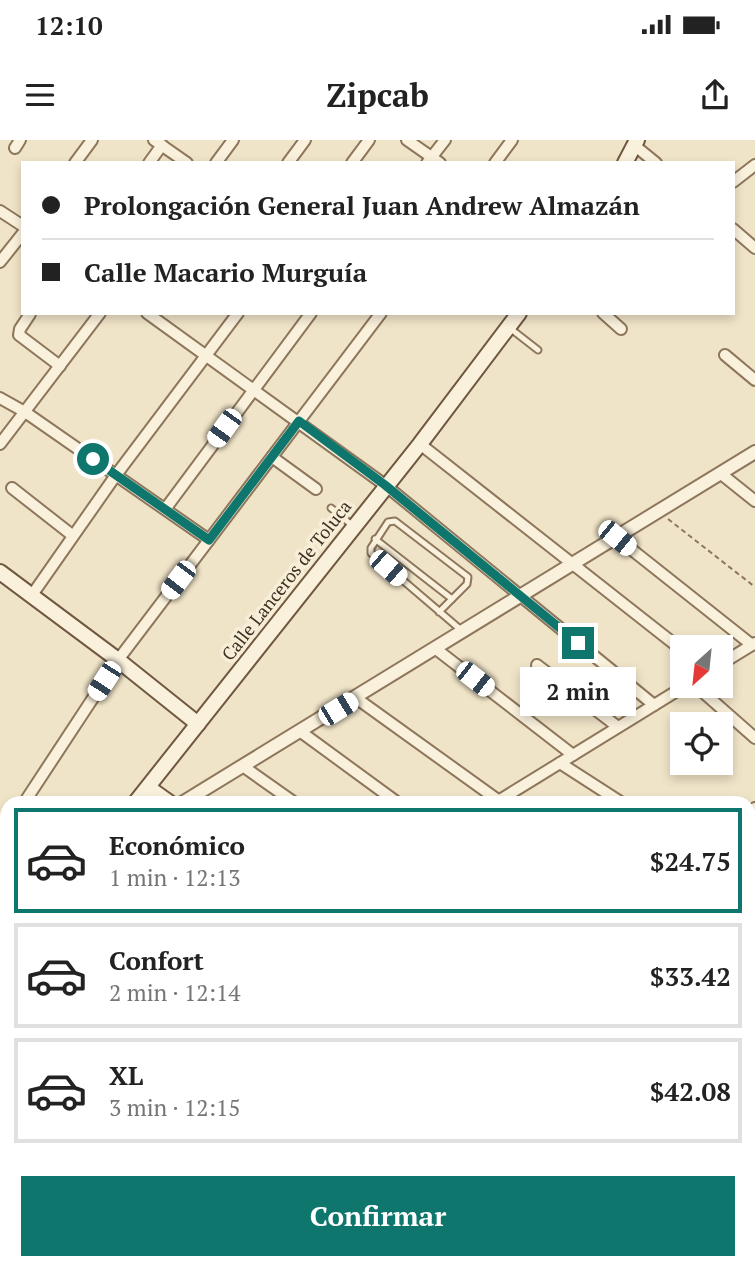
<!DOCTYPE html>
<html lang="es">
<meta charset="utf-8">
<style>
body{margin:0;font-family:"PT Serif",serif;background:#f6f6f6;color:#222;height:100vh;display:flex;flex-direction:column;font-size:26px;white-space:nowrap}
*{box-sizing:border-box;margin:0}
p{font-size:23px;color:#767676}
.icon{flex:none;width:38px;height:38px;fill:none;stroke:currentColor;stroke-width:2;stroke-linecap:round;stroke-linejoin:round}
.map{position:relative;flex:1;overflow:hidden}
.details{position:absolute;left:0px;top:656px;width:756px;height:474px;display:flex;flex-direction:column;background:#fff;border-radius:21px 21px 0 0;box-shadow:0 4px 10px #0003}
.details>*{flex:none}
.top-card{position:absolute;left:21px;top:21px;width:714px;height:154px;border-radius:0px;box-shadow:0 4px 10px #0003;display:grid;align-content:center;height:154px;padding:0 21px;background:#fff}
.needle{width:46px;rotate:207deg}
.fabs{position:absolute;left:670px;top:495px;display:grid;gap:14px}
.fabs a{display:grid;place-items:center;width:63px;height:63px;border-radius:0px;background:#fff;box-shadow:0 4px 10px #0003;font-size:35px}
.end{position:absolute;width:32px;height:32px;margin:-16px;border:9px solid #0f766e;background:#fff;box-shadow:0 0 0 4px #fff}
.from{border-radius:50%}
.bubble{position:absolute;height:49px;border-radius:0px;background:#fff;box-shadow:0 4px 10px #0003;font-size:23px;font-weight:700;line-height:49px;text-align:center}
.car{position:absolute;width:21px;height:42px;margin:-21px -10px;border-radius:9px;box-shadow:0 0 5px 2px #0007;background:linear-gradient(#fff 24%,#345 0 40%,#fff 0 76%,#345 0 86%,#fff 0)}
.top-card b{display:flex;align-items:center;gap:24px;height:66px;font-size:26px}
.top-card b+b{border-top:2px solid #e0e0e0}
.top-card i{width:18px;height:18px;background:#222}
ul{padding:12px 0 0;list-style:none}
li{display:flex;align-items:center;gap:21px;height:105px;margin:0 14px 10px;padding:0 7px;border:4px solid #e0e0e0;border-radius:0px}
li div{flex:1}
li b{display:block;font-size:26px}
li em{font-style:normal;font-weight:700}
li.current{border-color:#0f766e}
li>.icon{width:63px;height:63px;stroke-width:1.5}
.action{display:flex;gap:14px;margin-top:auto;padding:14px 21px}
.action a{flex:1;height:80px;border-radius:0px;background:#0f766e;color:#fff;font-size:28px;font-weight:700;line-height:80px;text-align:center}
.status{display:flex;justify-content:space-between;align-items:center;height:49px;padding:0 35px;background:#fff;direction:ltr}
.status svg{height:19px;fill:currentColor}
header{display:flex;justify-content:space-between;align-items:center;height:91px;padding:0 21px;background:#fff;font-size:32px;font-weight:700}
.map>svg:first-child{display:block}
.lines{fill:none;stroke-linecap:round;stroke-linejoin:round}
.service-casing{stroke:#8d765c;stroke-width:9}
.minor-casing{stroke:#8d765c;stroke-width:14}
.tertiary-casing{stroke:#8d765c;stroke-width:16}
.secondary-casing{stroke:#6f573f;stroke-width:18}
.path{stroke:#8d765c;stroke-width:2;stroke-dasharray:5 3.5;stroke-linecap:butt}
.service{stroke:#faf1dc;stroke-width:5}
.minor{stroke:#faf1dc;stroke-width:10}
.tertiary{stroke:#faf1dc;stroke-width:12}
.secondary{stroke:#faf1dc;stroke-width:14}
.route{stroke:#0f766e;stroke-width:9}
.labels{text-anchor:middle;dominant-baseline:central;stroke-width:7;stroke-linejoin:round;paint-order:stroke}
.street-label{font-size:18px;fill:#3d2e20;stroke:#f7eed8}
</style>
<div class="status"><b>12:10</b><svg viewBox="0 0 49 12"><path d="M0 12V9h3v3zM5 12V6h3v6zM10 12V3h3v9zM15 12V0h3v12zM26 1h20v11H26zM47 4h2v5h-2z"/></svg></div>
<header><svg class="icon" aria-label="menu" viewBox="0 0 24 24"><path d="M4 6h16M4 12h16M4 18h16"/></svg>Zipcab<svg class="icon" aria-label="share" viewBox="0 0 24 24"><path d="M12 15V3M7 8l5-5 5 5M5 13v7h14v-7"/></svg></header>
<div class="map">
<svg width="755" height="1130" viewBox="0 0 755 1130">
<rect width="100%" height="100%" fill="#f0e4c8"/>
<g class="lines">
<g class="service-casing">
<g id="service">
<polyline points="511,189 538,210"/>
<polyline points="331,368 353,386"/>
<polyline points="375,399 452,459"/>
<polyline points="439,472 467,444 468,437 395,381 388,382 371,408 371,413 461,490"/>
</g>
</g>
<g class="minor-casing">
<g id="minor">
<polyline points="154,0 187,23"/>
<polyline points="407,0 440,23"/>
<polyline points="634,5 656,23"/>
<polyline points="15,8 20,0"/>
<polyline points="75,23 92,0"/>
<polyline points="149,23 162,5"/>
<polyline points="216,23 233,0"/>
<polyline points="288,23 305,0"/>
<polyline points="352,23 369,0"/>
<polyline points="427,23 445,0"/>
<polyline points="495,23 512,0"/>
<polyline points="733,42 755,25"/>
<polyline points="0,71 23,86"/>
<polyline points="733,89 755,108"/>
<polyline points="0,122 23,93"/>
<polyline points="147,173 385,345 654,565"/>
<polyline points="603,173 621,189"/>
<polyline points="30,174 20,189 19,195 60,226"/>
<polyline points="725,215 755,240"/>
<polyline points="0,258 25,272 209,400"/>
<polyline points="0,304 100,173"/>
<polyline points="420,304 682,510"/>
<polyline points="272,317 316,349"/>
<polyline points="720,333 755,361"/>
<polyline points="12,348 72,395"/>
<polyline points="166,368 311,173"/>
<polyline points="617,398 752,505"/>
<polyline points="32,455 116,335 238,173"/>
<polyline points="436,509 573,615"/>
<polyline points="721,524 755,503"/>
<polyline points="537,525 618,587"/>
<polyline points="696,546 755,598"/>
<polyline points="356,558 502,663"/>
<polyline points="301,592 398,663"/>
<polyline points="560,623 622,663"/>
<polyline points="244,627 295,663"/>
<polyline points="24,663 118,520 381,173"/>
<polyline points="495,663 685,546"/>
<polyline points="749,672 755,668"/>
<polyline points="0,699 7,689"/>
<polyline points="0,722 7,726"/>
<polyline points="749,745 755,749"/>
<polyline points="0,783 7,793"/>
<polyline points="749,826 755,830"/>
<polyline points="0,900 7,910"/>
<polyline points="749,910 755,913"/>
<polyline points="0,969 7,965"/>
<polyline points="749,990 755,986"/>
<polyline points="0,1017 7,1027"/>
<polyline points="73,1124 77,1130"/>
<polyline points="161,1124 165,1130"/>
<polyline points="237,1124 241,1130"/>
<polyline points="382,1124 386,1130"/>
<polyline points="469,1124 474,1130"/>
<polyline points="588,1124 592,1130"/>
<polyline points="716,1124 720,1130"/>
<polyline points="10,1130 22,1124"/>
<polyline points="293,1130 305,1124"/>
<polyline points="566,1130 577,1124"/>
</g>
</g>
<g class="tertiary-casing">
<g id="tertiary">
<polyline points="182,663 755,312"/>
<polyline points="0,767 7,762"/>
</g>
</g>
<g class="secondary-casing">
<g id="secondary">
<polyline points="625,23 637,0"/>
<polyline points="0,432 118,520 198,584"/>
<polyline points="149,648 170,663"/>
<polyline points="135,663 420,304 519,173"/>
<polyline points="749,1052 755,1056"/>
</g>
</g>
<polyline class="path" points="668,379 755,447"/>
<use href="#service" class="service"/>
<use href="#minor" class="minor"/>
<use href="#tertiary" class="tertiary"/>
<use href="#secondary" class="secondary"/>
</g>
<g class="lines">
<polyline class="route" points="93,319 209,400 299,281 385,345 578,503"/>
</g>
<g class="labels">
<g class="street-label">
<text transform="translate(286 440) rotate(-52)">Calle Lanceros de Toluca</text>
</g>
</g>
</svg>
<div class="fabs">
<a><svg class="needle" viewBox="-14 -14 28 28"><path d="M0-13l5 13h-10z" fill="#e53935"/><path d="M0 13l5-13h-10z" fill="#767676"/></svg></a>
<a><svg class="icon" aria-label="locate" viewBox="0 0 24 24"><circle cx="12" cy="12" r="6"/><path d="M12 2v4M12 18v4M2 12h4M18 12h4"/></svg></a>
</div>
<i class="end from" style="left:93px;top:319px"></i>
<i class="end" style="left:578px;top:503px"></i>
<div class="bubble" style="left:520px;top:527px;width:116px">2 min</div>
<i class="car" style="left:224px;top:288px;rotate:216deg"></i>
<i class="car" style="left:617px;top:398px;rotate:129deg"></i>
<i class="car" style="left:388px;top:428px;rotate:131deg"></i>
<i class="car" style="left:178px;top:440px;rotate:217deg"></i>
<i class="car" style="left:475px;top:539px;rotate:128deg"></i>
<i class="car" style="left:104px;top:541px;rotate:213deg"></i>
<i class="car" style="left:338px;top:569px;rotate:59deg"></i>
<div class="top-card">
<b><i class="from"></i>Prolongación General Juan Andrew Almazán</b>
<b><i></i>Calle Macario Murguía</b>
</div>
<section class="details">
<ul>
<li class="current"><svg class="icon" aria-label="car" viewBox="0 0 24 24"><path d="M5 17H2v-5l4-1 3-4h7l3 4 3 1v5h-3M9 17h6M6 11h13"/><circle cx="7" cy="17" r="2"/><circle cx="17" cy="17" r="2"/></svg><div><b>Económico</b><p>1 min · 12:13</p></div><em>$24.75</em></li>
<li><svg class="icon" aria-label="car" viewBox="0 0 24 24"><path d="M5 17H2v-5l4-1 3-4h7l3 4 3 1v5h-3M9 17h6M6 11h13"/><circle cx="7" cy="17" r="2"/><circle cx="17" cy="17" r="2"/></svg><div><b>Confort</b><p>2 min · 12:14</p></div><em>$33.42</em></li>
<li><svg class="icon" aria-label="car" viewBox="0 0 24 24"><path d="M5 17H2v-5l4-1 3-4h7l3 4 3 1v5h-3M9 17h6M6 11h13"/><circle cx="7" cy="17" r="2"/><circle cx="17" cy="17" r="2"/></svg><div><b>XL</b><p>3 min · 12:15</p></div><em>$42.08</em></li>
</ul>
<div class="action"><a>Confirmar</a></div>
</section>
</div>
